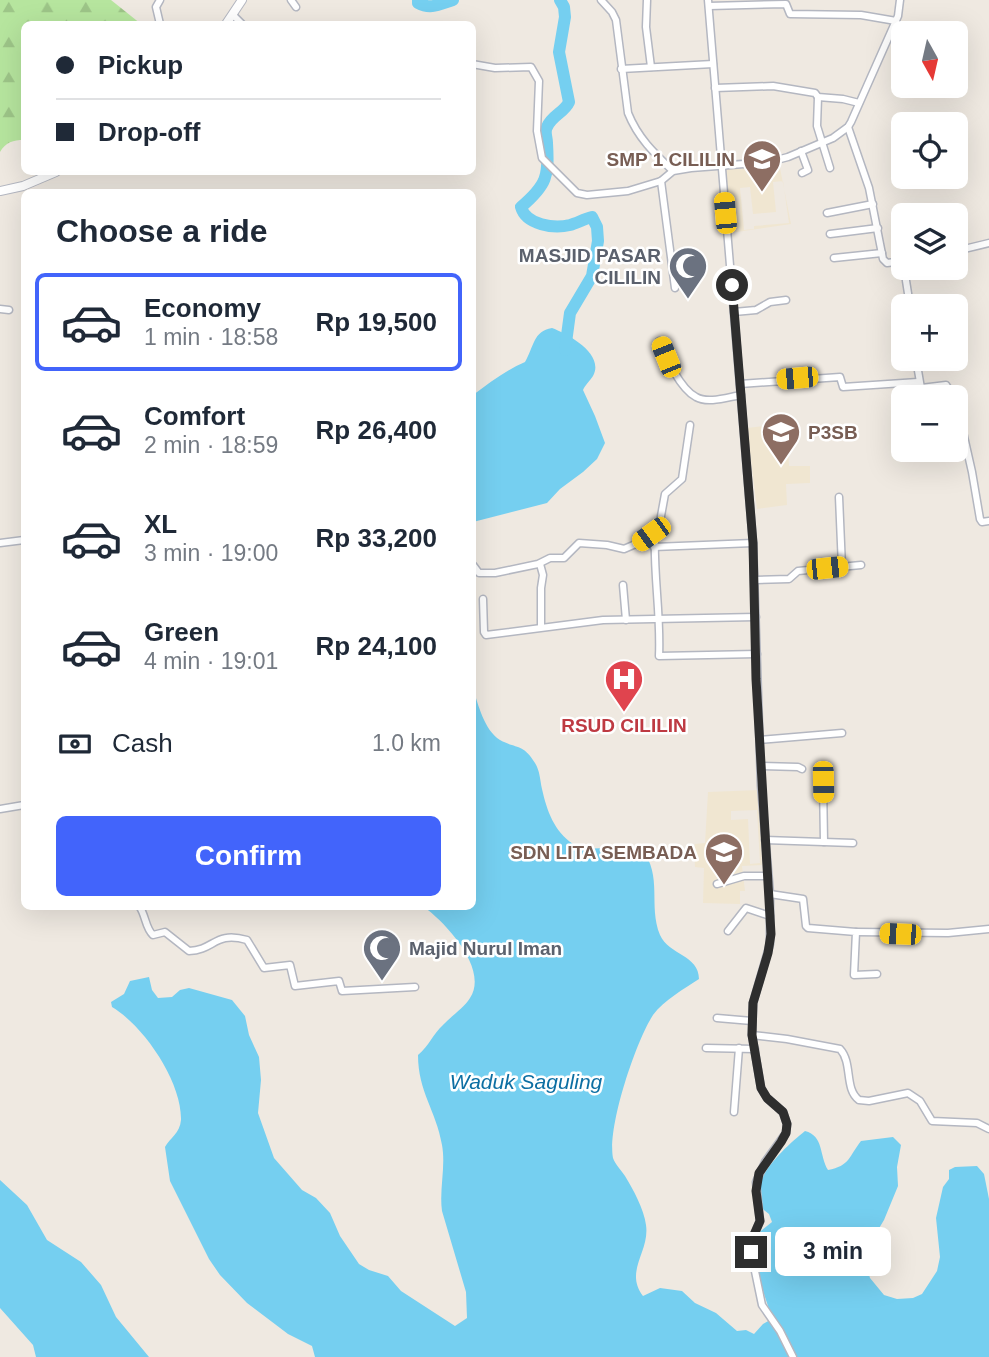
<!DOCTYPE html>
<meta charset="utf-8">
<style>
body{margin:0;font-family:Helvetica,sans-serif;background:#f2f2f3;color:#1f2937;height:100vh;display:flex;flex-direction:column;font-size:26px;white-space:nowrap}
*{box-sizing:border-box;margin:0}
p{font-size:23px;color:#747a83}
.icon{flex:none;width:38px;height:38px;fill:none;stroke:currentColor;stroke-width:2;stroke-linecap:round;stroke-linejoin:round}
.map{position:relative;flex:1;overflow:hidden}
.side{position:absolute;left:21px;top:189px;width:455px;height:721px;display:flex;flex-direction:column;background:#fff;border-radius:10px;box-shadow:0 7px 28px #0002}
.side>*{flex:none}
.guide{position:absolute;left:21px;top:21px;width:455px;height:154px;border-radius:10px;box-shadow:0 7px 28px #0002;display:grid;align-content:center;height:154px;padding:0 35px;background:#fff}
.needle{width:46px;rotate:172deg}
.buttons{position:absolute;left:891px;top:21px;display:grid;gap:14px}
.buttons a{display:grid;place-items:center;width:77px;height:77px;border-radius:10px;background:#fff;box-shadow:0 7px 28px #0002;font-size:35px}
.end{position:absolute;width:32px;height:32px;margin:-16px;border:9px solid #2e2e2e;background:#fff;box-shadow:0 0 0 4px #fff}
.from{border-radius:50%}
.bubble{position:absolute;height:49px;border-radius:10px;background:#fff;box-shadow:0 7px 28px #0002;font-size:23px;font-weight:700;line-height:49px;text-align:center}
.car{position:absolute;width:21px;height:42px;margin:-21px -10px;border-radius:9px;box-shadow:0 0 5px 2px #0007;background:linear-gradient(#f5c518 24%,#345 0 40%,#f5c518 0 76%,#345 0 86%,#f5c518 0)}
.guide b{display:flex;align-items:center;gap:24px;height:66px;font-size:26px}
.guide b+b{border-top:2px solid #e0e1e3}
.guide i{width:18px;height:18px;background:#1f2937}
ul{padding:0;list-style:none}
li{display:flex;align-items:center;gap:21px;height:98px;margin:0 14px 10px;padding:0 21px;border:4px solid transparent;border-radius:10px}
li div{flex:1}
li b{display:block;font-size:26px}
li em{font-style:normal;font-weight:700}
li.active{border-color:#4264fb}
li>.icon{width:63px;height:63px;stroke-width:1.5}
h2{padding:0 35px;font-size:32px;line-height:84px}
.pay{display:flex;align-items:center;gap:18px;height:77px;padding:0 35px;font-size:26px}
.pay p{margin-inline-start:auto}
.cta{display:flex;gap:14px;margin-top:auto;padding:14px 35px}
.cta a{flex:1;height:80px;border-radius:10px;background:#4264fb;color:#fff;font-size:28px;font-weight:700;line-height:80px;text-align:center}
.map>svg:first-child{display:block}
.education{fill:#f0e6d1;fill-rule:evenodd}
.forest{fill:url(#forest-firs)}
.water{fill:#75cff0}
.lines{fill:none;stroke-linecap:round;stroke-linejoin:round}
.river{stroke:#75cff0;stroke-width:12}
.minor-casing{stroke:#b4b7c1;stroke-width:9}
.secondary-casing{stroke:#b4b7c1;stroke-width:10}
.minor{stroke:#fff;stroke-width:6}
.secondary{stroke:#fff;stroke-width:8}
.route{stroke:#2e2e2e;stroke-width:9}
.labels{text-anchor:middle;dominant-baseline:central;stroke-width:5;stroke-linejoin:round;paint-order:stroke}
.education-label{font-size:19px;font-weight:bold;fill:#785e54;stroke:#fff;text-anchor:end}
.worship-label{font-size:19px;font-weight:bold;fill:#5b616d;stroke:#fff;text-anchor:end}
.health-label{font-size:19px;font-weight:bold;fill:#be3a42;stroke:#fff}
.water-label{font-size:21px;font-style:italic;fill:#0d6fa3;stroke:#fff}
</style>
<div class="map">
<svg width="989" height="1357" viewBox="0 0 989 1357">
<defs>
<pattern id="forest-firs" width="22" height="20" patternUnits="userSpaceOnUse" patternTransform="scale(1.75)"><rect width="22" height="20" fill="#b6e59e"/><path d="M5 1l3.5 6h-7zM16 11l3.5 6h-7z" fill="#9dc588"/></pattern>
</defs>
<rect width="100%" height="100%" fill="#efe9e1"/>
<g class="education">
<path d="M779,163L791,224L730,233L724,166ZM783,181L789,223L754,226V229L744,230L740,188L750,187L753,214L776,212L773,182Z"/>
<polygon points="787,423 789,466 810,466 810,483 786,484 787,505 757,509 747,428"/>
<path d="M759,790L762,865L742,866L745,891H740V904L703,903L704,868L695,867L694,848L695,844L705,843L708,792ZM757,810L760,863L750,864L748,819L731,820V811Z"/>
</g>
<path class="forest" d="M0,0H111L141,24H24V140C13,140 6,142 0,152Z"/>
<g class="water">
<path d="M552,328C568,334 605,354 593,376C590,381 585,385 583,390L595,416L605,443L597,459L583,472L560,489L547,503L473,522V395C489,383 506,370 525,362C534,347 533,331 552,328Z"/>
<path d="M473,688C478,704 484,730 500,740C516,749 523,743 535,763C540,771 540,780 542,789C547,811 554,831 573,844C590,855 621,841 642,849C663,877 648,905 660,935C669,955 699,955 699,979C684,989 664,1000 653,1015C636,1041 607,1127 613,1158C615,1164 621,1170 625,1176C633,1189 644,1209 646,1225C650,1252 624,1271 643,1296L660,1288L682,1291L695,1303L716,1313L737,1331L746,1330L754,1334L763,1324L770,1320L771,1315L753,1261L757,1234L772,1222L769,1214L759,1206C759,1199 758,1190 760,1183C767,1164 790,1143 805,1131C824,1136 819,1155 828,1170C850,1166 849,1156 861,1141L893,1137L901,1145L897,1167L898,1186L884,1220L863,1255L870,1278L884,1295L897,1299L913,1298L922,1294L937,1271L940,1257L936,1218L943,1187L949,1179V1170L955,1167L977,1166L984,1174L989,1199V1357H315L312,1346L288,1334L247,1303L220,1275L209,1259L170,1181L165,1147C170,1138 180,1133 181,1120C182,1082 144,1026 112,1007L111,1002L124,994L130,981L149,977L152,990L158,998L172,997L180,990L189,988L232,1000L245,1016L249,1035L259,1057L261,1080L258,1113L274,1158L302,1190L316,1198L330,1213L340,1236L359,1264L369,1270L388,1276L401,1291L455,1326L467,1318L466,1292L442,1211C439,1189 446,1167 442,1145C436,1110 418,1092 418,1055C429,1046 433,1034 443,1025C451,1016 463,1009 470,998C489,969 446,923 424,907L472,906Z"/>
<polygon points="0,1180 27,1205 47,1240 81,1262 101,1285 116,1317 149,1357 36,1357 33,1345 0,1308"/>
</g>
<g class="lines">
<g class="river">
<path d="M418,0V3C431,10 440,4 453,0"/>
<path d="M560,0L564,7L565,17L559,52L569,102C564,113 552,115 547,127C544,132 547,137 547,143C549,176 547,185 521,207C526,225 554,229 570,225C577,223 584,219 592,217L597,227L598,241L592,276L570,313L565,350"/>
</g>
<g class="minor-casing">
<g id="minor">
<polyline points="291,0 296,7"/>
<path d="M601,0L612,12L616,20L628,113C638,138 654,153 673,171"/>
<polyline points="647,0 646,27 651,67"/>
<polyline points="708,0 753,543 761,786 770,894 770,944 753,1003 752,1035 761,1088 767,1098 783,1112 787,1124 786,1133 765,1162 756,1182 760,1221 753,1237 751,1252 762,1305 780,1331 793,1357"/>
<polyline points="709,6 786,4 790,14 861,15 896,21"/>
<polyline points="233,15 242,24"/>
<polyline points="160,24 156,7 160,0"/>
<polyline points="472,64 495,68 531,67 539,81 537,131 542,158 577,193 587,195 628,191 661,181 673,171 691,168 769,162 788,157 833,138 848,127 851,122 898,16 900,0"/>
<polyline points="621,69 713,64"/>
<polyline points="715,88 773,86 815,93 818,97 843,99 859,103"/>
<polyline points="818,97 817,126 830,168"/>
<polyline points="848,127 869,188 883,259 887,263 903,261"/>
<polyline points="801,151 808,170 802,173"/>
<polyline points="661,181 675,288"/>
<polyline points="827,213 873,204"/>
<polyline points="830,234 878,228"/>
<polyline points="956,251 989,243"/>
<polyline points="834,258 882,253"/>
<polyline points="904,268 910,306"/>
<polyline points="0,309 9,310"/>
<polyline points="734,312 756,310 770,302 786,300"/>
<path d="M659,341C666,357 680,389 696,397C708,404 728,397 741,395"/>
<polyline points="916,359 921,388 946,385 954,397"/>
<polyline points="740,384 840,377 843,387 918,382"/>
<polyline points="956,401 972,472 980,519 982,522 989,521"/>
<path d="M690,425L682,479L665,494L659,527L655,531C653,573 661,614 659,656L757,654"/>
<polyline points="839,497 842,567"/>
<polyline points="0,543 24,540"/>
<polyline points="654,547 753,543"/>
<polyline points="540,564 543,575 541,588 541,627"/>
<polyline points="473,565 479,573 495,573 538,564 550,558 564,558 579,543 607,545 624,549 638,543 655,531"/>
<polyline points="755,580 789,579 798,571 861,565"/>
<polyline points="623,585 626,620"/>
<polyline points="483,599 484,632 486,635 603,620 756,617"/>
<polyline points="760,740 842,733"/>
<polyline points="761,766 798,767 802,769"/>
<polyline points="823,782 824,842"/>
<polyline points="0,809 24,805"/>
<polyline points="765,840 853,843"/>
<polyline points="717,884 744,876 768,876"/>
<polyline points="770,894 803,899 806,926 808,928 856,932 854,975 877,974"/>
<path d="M139,906C146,915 145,928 153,935L165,932L189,951C215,950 214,931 247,940L264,968L290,965L295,986L339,981L342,991L415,987"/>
<polyline points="728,931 746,908 770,916"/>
<polyline points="856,932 948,933 989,929"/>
<polyline points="717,1018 752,1021"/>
<path d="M752,1035L787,1039L840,1049C853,1063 844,1089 859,1100L869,1101L908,1093L920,1101L932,1121L977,1123L989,1129"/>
<polyline points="706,1048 755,1049"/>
<polyline points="734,1112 739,1048"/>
</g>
</g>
<g class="secondary-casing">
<g id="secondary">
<polyline points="226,24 242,0"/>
<polyline points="0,191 23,186 56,172"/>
</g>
</g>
<use href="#minor" class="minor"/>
<use href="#secondary" class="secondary"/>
</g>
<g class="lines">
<polyline class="route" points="732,285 753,543 756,679 771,934 768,953 753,1003 752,1035 761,1088 767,1098 783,1112 787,1124 786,1133 781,1142 759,1173 756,1191 760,1221 753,1237 751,1252"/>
</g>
<defs>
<g id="school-pin" transform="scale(2.0125)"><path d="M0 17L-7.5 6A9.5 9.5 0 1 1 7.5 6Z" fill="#8d6e63" stroke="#fff"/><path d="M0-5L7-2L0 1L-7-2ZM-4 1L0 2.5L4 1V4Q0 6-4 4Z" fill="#fff"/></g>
<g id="mosque-pin" transform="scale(2.0125)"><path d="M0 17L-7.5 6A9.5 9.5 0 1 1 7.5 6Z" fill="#6b7280" stroke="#fff"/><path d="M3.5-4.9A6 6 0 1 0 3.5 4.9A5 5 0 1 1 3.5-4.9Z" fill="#fff"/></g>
<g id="hospital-pin" transform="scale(2.0125)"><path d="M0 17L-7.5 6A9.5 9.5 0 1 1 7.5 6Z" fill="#e0444e" stroke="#fff"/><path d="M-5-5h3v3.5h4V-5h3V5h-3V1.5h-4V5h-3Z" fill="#fff"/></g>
</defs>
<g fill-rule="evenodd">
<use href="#school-pin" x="762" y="159"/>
<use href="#mosque-pin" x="688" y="266"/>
<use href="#school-pin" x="781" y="432"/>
<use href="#hospital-pin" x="624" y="679"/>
<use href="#school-pin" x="724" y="852"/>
<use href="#mosque-pin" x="382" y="948"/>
</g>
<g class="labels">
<g class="education-label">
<text x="735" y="159">SMP 1 CILILIN</text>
<text x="808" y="432" text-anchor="start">P3SB</text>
<text x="697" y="852">SDN LITA SEMBADA</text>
</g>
<g class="worship-label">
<text x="661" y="255">MASJID PASAR<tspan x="661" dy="22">CILILIN</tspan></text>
<text x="409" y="948" text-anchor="start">Majid Nurul Iman</text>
</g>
<g class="health-label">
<text x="624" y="725">RSUD CILILIN</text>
</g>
<g class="water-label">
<text x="526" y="1081">Waduk Saguling</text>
</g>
</g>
</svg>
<div class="buttons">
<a><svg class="needle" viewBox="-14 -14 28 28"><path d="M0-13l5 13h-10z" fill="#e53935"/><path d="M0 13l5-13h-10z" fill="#747a83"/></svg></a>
<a><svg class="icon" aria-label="locate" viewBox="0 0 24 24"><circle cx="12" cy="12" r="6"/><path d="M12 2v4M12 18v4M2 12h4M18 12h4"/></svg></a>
<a><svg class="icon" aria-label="layers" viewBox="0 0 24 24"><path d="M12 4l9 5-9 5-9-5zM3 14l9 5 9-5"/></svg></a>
<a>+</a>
<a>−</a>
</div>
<i class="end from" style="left:732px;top:285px"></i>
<i class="end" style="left:751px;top:1252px"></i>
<div class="bubble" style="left:775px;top:1227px;width:116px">3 min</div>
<i class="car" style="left:725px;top:213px;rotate:355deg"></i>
<i class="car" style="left:666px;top:357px;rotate:338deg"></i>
<i class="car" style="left:797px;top:378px;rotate:265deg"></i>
<i class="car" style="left:651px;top:534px;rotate:234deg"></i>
<i class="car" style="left:827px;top:568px;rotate:84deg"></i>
<i class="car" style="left:823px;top:782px;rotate:179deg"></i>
<i class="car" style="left:900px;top:934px;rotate:272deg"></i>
<div class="guide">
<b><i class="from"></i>Pickup</b>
<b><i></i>Drop-off</b>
</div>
<section class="side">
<h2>Choose a ride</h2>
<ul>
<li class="active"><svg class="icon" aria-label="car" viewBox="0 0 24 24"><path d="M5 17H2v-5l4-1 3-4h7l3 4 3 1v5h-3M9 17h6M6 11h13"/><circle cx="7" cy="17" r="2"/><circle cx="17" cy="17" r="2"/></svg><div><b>Economy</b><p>1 min · 18:58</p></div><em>Rp 19,500</em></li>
<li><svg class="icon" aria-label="car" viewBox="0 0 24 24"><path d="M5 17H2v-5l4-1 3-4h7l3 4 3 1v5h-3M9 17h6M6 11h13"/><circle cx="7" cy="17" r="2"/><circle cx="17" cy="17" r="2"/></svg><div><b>Comfort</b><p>2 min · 18:59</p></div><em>Rp 26,400</em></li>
<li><svg class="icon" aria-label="car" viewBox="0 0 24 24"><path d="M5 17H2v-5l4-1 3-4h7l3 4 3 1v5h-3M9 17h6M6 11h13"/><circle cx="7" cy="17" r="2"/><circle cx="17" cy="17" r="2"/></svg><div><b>XL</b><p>3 min · 19:00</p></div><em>Rp 33,200</em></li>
<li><svg class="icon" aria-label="car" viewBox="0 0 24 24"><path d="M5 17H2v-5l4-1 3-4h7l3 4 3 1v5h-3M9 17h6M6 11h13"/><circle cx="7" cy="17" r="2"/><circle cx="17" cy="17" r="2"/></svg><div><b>Green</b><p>4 min · 19:01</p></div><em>Rp 24,100</em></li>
</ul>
<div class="pay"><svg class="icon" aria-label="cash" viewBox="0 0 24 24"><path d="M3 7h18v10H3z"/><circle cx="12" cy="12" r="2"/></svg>Cash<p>1.0 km</p></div>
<div class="cta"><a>Confirm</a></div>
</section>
</div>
